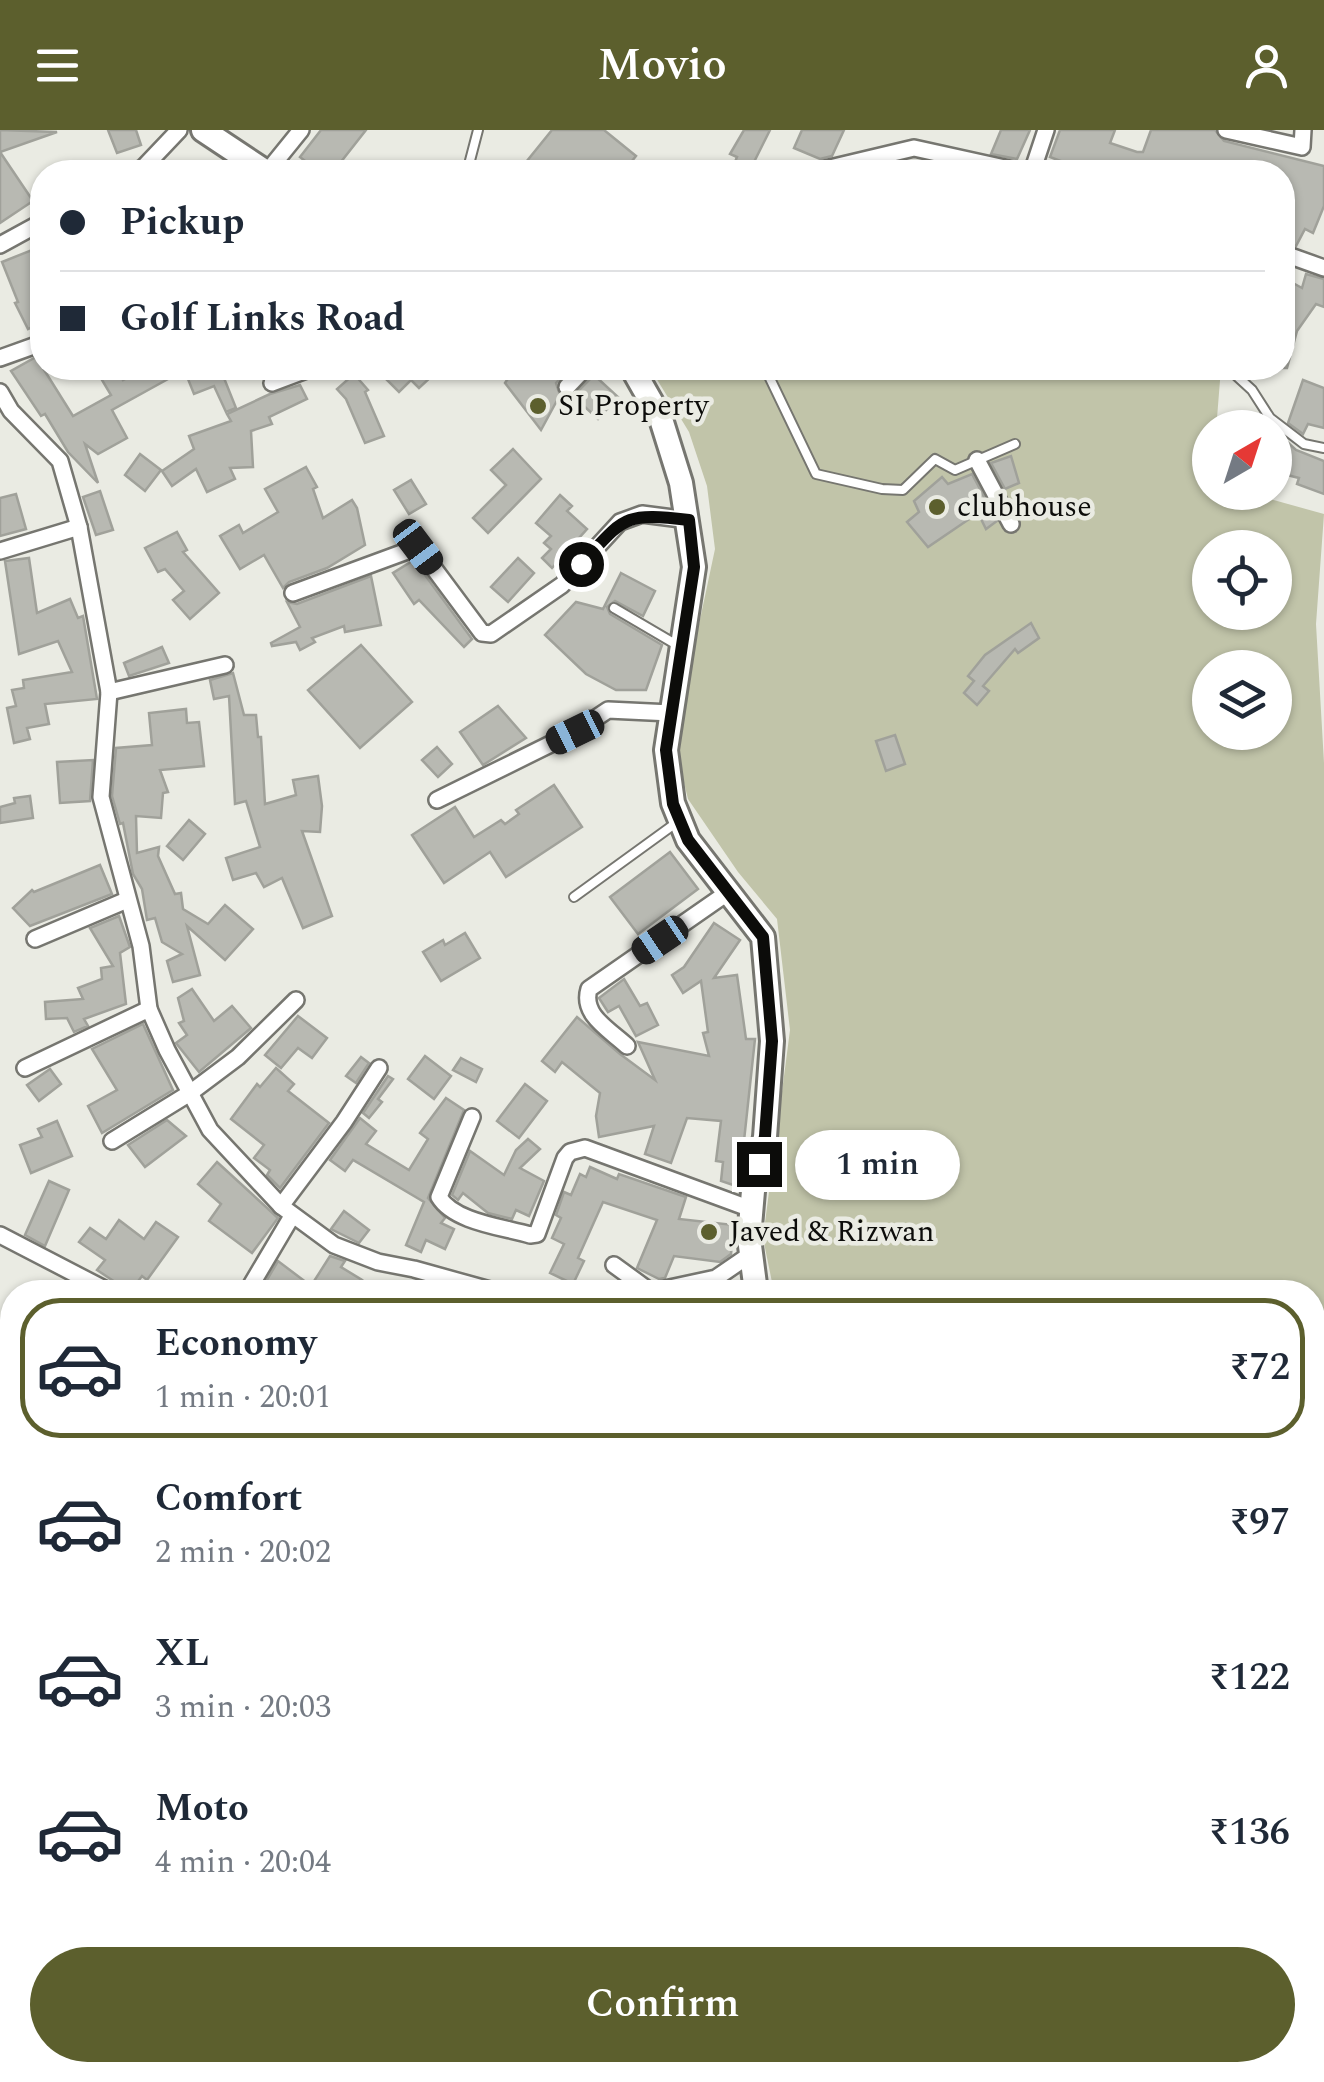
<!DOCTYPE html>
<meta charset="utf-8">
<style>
body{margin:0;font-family:Spectral,serif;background:#f6f6f7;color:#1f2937;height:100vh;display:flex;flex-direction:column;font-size:38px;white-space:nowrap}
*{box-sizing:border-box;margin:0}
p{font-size:32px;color:#747a83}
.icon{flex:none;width:55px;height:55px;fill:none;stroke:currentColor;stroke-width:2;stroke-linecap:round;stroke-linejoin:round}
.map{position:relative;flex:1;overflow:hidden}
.details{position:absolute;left:0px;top:1150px;width:1325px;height:802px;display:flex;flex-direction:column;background:#fff;border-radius:40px 40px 0 0;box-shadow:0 2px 8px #0004}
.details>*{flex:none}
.banner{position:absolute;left:30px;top:30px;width:1265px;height:220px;border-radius:40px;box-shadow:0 2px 8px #0004;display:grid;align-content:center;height:220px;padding:0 30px;background:#fff}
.needle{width:65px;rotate:39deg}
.buttons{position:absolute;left:1192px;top:280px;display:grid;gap:20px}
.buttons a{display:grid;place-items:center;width:100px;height:100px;border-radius:50%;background:#fff;box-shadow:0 2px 8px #0004;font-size:50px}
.end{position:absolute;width:45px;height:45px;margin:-22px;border:12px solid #0c0c0a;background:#fff;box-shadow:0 0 0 5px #fff}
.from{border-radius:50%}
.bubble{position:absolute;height:70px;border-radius:35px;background:#fff;box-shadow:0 2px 8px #0004;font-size:32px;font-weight:600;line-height:70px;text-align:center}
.car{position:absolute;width:30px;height:60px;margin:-30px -15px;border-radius:12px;box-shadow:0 0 8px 2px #0007;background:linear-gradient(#222 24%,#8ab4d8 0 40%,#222 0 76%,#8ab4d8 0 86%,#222 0)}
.banner b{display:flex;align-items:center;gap:35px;height:95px;font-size:38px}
.banner b+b{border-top:2px solid #e0e1e3}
.banner i{width:25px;height:25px;background:#1f2937}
ul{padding:18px 0 0;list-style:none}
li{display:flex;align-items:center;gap:30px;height:140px;margin:0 20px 15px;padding:0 10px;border:5px solid transparent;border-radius:40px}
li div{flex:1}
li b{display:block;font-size:38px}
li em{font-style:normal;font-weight:600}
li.on{border-color:#5c5f2d}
li>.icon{width:90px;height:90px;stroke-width:1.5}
.button{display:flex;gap:20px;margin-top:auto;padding:20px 30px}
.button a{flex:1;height:115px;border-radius:60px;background:#5c5f2d;color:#fff;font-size:40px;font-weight:600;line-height:115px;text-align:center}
header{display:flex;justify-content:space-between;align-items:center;height:130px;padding:0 30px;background:#5c5f2d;color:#fff;font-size:45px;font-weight:600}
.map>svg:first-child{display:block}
.green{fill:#c1c4a9;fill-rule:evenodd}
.building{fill:#b8b9b2;stroke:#a0a19a;stroke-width:2.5}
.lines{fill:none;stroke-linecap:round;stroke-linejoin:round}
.lane-casing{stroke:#767670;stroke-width:12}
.street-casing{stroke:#767670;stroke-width:20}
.secondary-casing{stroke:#767670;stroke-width:28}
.lane{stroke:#fff;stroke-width:8}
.street{stroke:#fff;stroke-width:15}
.secondary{stroke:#fff;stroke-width:22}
.route{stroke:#0c0c0a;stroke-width:12}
.poi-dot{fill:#5c5f2d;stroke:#eaebe3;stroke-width:4}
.labels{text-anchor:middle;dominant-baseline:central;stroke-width:9;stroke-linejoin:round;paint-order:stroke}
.poi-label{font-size:30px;fill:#0c0c0a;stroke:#eaebe3;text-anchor:start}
</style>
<header><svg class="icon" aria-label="menu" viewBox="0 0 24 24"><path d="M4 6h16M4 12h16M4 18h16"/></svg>Movio<svg class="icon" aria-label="person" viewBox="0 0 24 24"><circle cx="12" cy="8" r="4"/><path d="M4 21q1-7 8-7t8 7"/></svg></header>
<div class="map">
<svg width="1324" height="1952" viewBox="0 0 1324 1952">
<rect width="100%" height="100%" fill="#eaebe3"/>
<path class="green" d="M650,238H1221L1217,288L1251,297L1210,298V362L1248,363L1324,384L1316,494L1324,633V1521L1313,1536L1312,1162H774L763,1108L790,900L777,789L738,742L688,669L674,612L715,419L707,356L689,302ZM1210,418H1275V482H1210ZM1210,538H1275V602H1210Z"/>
<g class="building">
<polygon points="0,0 57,2 0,22 33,71 0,93"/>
<polygon points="108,0 136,0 141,15 117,23"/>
<polygon points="321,0 366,0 333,42 319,42 300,27"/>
<polygon points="552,0 604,0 636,26 632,31 646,42 518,42"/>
<polygon points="744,0 770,0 749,42 731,42 737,27 730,24"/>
<polygon points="802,0 844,0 832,26 820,29 794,18"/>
<polygon points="1001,0 1030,0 1017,29 991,24"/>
<polygon points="1060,0 1115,0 1110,13 1137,22 1143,22 1151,0 1215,0 1224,11 1324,36 1324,76 1313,103 1305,99 1296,116 1282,109 1282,42 1078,42 1079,38 1050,27"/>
<polygon points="42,116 42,192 28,199 15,173 18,172 2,132"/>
<polygon points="1306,144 1324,149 1324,177 1316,174 1297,201 1287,238 1282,238 1282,147 1302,158"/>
<polygon points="36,227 73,286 111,265 99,245 112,238 116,238 123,250 146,238 188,238 112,280 127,308 98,324 85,314 98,353 68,322 45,284 41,286 11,241"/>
<polygon points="203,238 220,238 236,278 226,282 214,256 194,264 186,244"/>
<polygon points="399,238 425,238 432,246 419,258 411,250 399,262 387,250"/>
<polygon points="515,238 570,238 556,253 560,265 541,300 505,253"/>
<polygon points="354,244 368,260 365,262 384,306 365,313 346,269 337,259"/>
<polygon points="594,245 618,267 598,289 573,266"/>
<polygon points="1303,250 1324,258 1324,298 1308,294 1303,304 1288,293"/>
<polygon points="300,255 307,269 269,287 272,294 251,301 253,337 230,338 235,349 207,362 196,339 172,356 162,341 194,319 189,306 231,291 227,284 270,264"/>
<polygon points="1275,301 1296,320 1324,331 1324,364 1297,354 1299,348 1275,342"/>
<polygon points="513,319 541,349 488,403 473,388 506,355 491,340"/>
<polygon points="140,324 161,340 145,361 125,345"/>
<polygon points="1011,326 1019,353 1005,359 991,333"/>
<polygon points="306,337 317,357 313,359 323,388 352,370 357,378 365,415 327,438 289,452 283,458 264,425 240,439 220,406 239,395 243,403 278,382 265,359"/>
<polygon points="972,344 997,391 986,399 978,383 928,417 907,392 919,382 914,371 942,347 948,354"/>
<polygon points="411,350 426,374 409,384 394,360"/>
<polygon points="100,361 113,400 96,405 83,367"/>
<polygon points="16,364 26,399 0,406 0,368"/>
<polygon points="560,365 572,376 567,381 587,399 552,438 542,428 551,419 544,413 551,406 536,393"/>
<polygon points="177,402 187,420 183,422 219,463 190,489 173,470 184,461 165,439 158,442 145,418"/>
<polygon points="29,428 37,483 70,469 78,488 83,486 97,569 45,574 49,594 27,598 30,609 14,613 7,578 16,576 12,560 24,558 23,550 72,542 58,511 19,524 5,431"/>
<polygon points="518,428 534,443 508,472 491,457"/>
<polygon points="414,430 472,509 464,517 419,470 414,474 393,443"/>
<polygon points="621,443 655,461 643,486 615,471 607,477 610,484 662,515 646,560 616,560 586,544 545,505 576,472 603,479"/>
<polygon points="371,446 381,495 345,502 344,496 312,508 315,512 300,520 296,512 272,516 271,513 300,497 287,472 297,474"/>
<polygon points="1031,493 1039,508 1018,523 1015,519 983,556 989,561 977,575 964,563 974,551 968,546 985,525"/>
<polygon points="361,515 412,572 360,618 308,560"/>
<polygon points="162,517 169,533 129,546 124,533"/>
<polygon points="233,543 244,585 256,585 258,607 261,607 265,674 296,665 293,650 318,646 322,676 320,702 302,701 332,786 303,798 282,748 264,757 256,743 233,750 226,728 260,717 246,671 235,674 229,566 214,569 210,550"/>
<polygon points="498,576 526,608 483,635 460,602"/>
<polygon points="186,579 187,593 199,592 204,636 160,640 168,662 163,663 161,688 136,686 137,723 159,717 158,726 175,764 181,763 183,779 208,794 225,775 253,799 225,830 187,796 200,845 173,852 167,831 182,824 162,812 155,788 147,790 142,759 133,744 123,693 120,694 112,666 116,618 152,615 149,583"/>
<polygon points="895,605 905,634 886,641 876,611"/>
<polygon points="437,617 452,634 438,647 422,630"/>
<polygon points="93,630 90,671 60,673 57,632"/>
<polygon points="554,655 582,697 506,747 490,722 444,753 412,705 455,677 474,707 501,690 505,694 519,684 516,680"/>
<polygon points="30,666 33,688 0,693 0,677 15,673 14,668"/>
<polygon points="189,690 205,704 183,730 167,716"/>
<polygon points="670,722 698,759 638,804 610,767"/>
<polygon points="100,735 112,764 30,796 13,778 32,760 34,762"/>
<polygon points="119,786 130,817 120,823 126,874 84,889 88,896 74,902 67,888 46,889 45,872 83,869 78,858 102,849 101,838 113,836 90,798"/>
<polygon points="714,793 740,810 714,848 737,845 746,909 755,909 739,1057 721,1051 723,1032 716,1031 721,991 687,988 671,1033 645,1024 654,996 599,1007 596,986 600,963 562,932 555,942 542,931 577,887 620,924 655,950 638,912 709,926 703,903 708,902 701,851 683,863 672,845 684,837"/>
<polygon points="465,803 480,828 441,851 423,822 443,810 445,815"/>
<polygon points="624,849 640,876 647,873 658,895 636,906 619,876 608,882 599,868"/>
<polygon points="192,859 214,891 232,876 251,898 199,942 176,913 187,905 179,893 184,891 178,868"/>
<polygon points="298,886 327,908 312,928 298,918 281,938 265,925"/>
<polygon points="143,894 173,960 102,1003 88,976 117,960 92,919"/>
<polygon points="425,926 451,946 434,969 408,949"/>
<polygon points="361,927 369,933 356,953 346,946"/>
<polygon points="461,928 482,939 476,952 453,940"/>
<polygon points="276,938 294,954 288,961 329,993 280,1058 267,1045 270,1040 254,1028 264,1015 231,989 257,954 260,957"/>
<polygon points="50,939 61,954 39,971 27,955"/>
<polygon points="388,946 393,949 378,969 382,972 369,988 363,983"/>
<polygon points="525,954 547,971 519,1008 497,991"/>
<polygon points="446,968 464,980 428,1068 445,1088 441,1093 454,1099 445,1119 426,1110 421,1122 406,1115 424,1072 353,1030 345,1041 330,1030 360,988 376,1001 366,1014 409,1040 428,1009 420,1003"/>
<polygon points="167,990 186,1006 145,1037 128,1015"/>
<polygon points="57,991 72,1026 31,1043 20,1015 42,1007 38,999"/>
<polygon points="528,1009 540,1019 520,1038 544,1051 529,1086 516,1080 512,1089 488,1083 463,1063 458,1070 452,1065 470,1021 504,1045 516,1020"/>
<polygon points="217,1032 278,1088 252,1123 209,1091 221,1074 198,1054"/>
<polygon points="590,1037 617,1049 619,1044 686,1067 679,1089 734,1095 731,1124 720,1132 674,1126 665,1148 659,1149 637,1138 657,1090 603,1072 578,1128 584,1131 573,1154 550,1143 564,1114 552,1108 561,1088 556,1085 564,1062 571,1065 580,1044 586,1047"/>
<polygon points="49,1051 69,1060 45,1116 25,1105"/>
<polygon points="344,1081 369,1100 359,1113 331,1099"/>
<polygon points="119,1090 144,1109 156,1092 178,1107 147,1150 142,1146 130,1162 97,1140 105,1130 79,1112 90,1098 106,1109"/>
<polygon points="330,1126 345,1131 341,1137 362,1150 354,1162 261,1160 278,1131 311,1156"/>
</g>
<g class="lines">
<g class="lane-casing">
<g id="lane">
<polyline points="467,42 478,0"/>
<polyline points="765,238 816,344 882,359 903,360 935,329 955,340 1015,314"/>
<polyline points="1228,238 1252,260 1270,288 1304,314 1324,318"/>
<polyline points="614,478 677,515"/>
<polyline points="574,767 676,693"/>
</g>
</g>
<g class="street-casing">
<g id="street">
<polyline points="1226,0 1302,17 1303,0"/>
<polyline points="134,42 143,38 179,0"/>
<polyline points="267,42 301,0"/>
<polyline points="813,42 914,18 1023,42"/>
<polyline points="1032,42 1046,0"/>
<polyline points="0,115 42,92"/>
<polyline points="1282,123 1324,138"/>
<polyline points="0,228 42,213"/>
<polyline points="272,253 312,238"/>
<polyline points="567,257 585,238"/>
<polyline points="0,262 11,281 60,331 79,397 109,562 101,667 141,816 149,879 167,920 210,1000 281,1076 334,1115 378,1132 414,1139 497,1162"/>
<polyline points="977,330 1011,394"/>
<polyline points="0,421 79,397"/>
<polyline points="293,463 418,417 482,503 491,504 562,455 620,392 642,384 689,390"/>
<polyline points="109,562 225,535"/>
<polyline points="437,670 575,602 608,580 671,583"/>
<polyline points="35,809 127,770"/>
<path d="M627,916C610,900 581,885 589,859L730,761"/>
<polyline points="25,938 149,879"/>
<path d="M472,987L439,1067C454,1092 503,1097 530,1105L537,1104L565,1028L570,1022L585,1018L751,1079"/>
<polyline points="112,1011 190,963 238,927 296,870"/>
<polyline points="281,1076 344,992 379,938"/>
<polyline points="0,1105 110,1162"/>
<polyline points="614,1135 651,1162"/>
<polyline points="247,1162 292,1086"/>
<polyline points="651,1162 716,1148 751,1124"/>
<polyline points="0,1221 12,1205"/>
<polyline points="0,1253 12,1261"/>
<polyline points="0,1365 12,1348"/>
<polyline points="0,1394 12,1401"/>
<polyline points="0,1495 12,1498"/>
<polyline points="1312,1685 1324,1673"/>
<polyline points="0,1787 12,1818"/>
<polyline points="86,1940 105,1952"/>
<polyline points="311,1940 315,1952"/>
<polyline points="509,1940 512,1952"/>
<polyline points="723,1940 732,1952"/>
<polyline points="810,1940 815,1952"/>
<polyline points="1068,1940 1078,1952"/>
<polyline points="1285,1940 1290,1952"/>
<polyline points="150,1952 167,1940"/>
<polyline points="436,1952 436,1940"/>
<polyline points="639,1952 640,1940"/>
<polyline points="994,1952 1003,1940"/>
<polyline points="1199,1952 1211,1940"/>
</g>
</g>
<g class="secondary-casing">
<g id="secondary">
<polyline points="203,0 266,42"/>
<polyline points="632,238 661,289 681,353 694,437 666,620 673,673 688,710 763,807 772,911 765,1007 753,1061 749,1108 756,1162"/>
<polyline points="1312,1857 1324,1867"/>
</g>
</g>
<use href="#lane" class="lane"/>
<use href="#street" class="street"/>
<use href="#secondary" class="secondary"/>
</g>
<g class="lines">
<path class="route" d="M581,434C625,387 623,382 689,390L694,437L666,620L673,674L688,710L763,807L772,911L765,1006L759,1034"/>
</g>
<g class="poi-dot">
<circle cx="538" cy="276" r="10"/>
<circle cx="937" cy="377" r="10"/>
<circle cx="709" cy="1102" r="10"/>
</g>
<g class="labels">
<g class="poi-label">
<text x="558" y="276">SI Property</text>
<text x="957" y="377">clubhouse</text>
<text x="729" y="1102">Javed &amp; Rizwan</text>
</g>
</g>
</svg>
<div class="buttons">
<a><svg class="needle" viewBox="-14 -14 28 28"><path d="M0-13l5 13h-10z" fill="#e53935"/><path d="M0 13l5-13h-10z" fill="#747a83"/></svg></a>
<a><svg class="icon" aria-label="locate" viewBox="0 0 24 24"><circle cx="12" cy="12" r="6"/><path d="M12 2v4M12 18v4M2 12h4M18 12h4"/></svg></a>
<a><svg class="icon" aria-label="layers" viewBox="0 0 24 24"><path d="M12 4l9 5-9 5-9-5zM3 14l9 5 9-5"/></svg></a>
</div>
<i class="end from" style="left:581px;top:434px"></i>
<i class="end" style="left:759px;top:1034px"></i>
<div class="bubble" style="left:795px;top:1000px;width:165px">1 min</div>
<i class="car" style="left:418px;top:417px;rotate:143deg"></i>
<i class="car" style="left:575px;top:602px;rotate:244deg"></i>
<i class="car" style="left:660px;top:810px;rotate:236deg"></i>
<div class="banner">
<b><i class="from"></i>Pickup</b>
<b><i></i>Golf Links Road</b>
</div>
<section class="details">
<ul>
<li class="on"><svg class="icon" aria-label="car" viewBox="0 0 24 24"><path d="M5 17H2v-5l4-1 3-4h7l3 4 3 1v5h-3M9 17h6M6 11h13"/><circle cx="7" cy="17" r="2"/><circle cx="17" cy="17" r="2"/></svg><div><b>Economy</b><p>1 min · 20:01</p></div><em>₹72</em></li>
<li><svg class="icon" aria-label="car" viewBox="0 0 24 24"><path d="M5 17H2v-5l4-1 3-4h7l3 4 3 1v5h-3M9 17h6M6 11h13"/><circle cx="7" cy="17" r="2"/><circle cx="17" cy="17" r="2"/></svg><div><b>Comfort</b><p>2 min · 20:02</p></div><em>₹97</em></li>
<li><svg class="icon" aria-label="car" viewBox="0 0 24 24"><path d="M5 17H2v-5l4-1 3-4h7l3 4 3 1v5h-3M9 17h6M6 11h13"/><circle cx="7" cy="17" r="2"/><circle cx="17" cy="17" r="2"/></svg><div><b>XL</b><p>3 min · 20:03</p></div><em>₹122</em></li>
<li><svg class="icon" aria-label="car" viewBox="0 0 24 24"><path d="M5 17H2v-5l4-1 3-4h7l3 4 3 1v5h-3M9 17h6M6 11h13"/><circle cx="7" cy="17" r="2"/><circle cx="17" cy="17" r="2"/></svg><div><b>Moto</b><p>4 min · 20:04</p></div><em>₹136</em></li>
</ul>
<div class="button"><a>Confirm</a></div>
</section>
</div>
